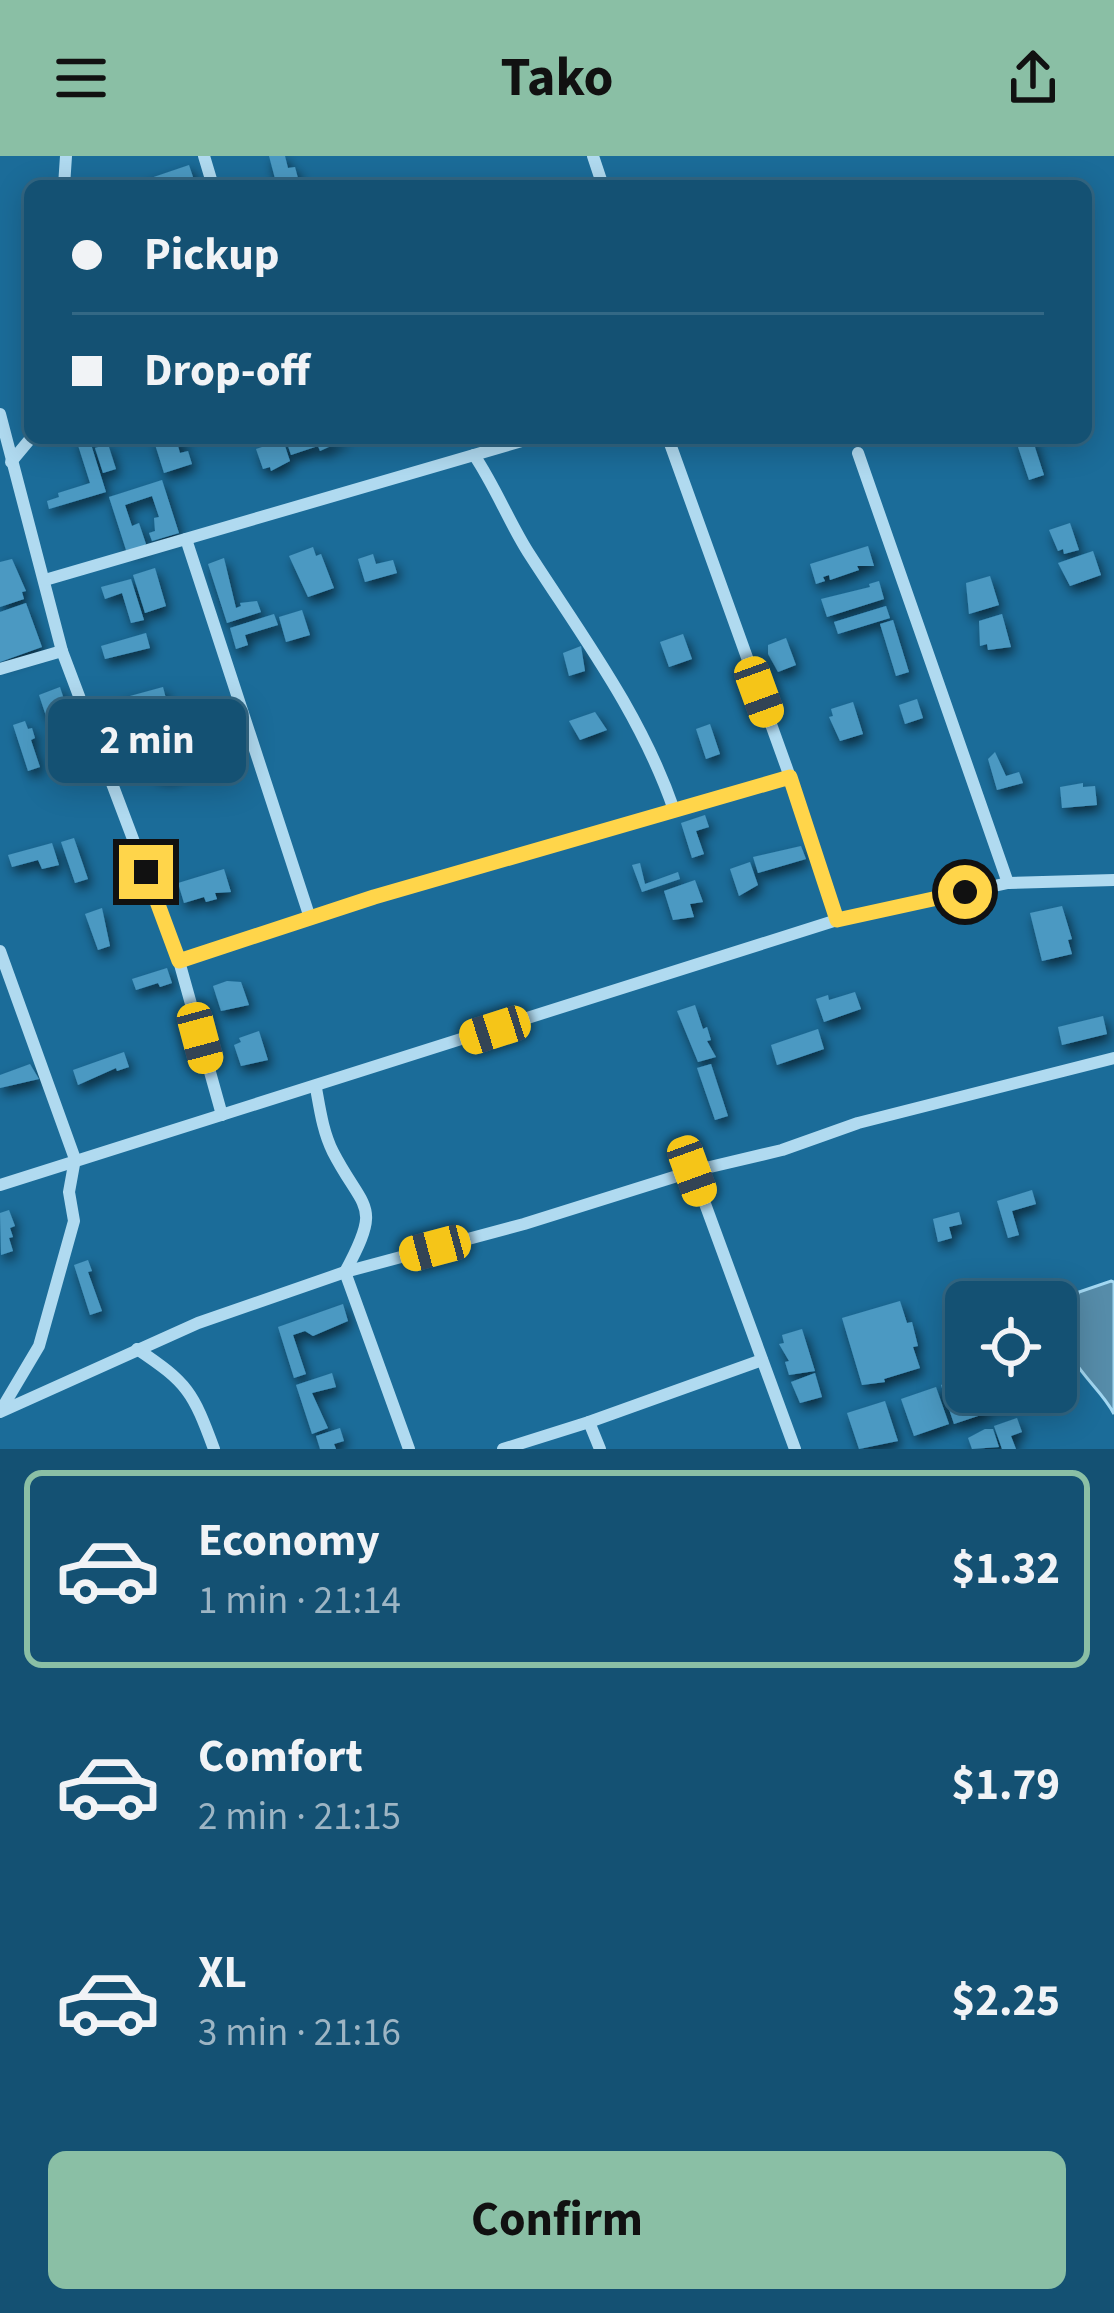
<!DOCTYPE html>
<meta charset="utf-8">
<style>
body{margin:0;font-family:"Source Sans 3",sans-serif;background:#215b7b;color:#f1f3f6;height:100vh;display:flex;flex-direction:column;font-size:45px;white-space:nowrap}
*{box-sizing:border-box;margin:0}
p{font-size:39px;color:#9db5c4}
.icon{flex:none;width:66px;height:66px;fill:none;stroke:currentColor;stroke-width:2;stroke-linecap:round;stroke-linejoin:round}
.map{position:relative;height:1293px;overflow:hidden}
.sheet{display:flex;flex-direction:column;background:#145173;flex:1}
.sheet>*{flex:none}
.banner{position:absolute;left:24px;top:24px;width:1068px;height:264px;border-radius:18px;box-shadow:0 6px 30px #0003,0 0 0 3px #336885;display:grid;align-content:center;height:264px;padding:0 48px;background:#145173}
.controls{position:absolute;left:945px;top:1125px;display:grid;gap:24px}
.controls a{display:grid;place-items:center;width:132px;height:132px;border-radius:18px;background:#145173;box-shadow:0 6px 30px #0003,0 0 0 3px #336885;font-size:60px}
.end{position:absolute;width:54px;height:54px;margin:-27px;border:15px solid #ffd54a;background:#111;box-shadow:0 0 0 6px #111}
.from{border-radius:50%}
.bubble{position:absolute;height:84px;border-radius:18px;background:#145173;box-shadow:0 6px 30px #0003,0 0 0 3px #336885;font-size:39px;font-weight:700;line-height:84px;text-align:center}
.car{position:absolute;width:36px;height:72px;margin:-36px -18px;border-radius:15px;box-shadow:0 0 9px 3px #0007;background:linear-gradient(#f5c518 24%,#345 0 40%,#f5c518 0 76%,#345 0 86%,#f5c518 0)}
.banner b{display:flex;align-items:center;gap:42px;height:114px;font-size:45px}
.banner b+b{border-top:3px solid #336885}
.banner i{width:30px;height:30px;background:#f1f3f6}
ul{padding:21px 0 0;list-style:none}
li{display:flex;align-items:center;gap:36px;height:198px;margin:0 24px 18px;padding:0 24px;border:6px solid transparent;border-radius:18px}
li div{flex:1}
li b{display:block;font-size:45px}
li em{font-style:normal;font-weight:700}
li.on{border-color:#8abfa5}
li>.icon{width:108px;height:108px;stroke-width:1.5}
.primary-button{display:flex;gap:24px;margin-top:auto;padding:24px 48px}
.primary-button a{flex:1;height:138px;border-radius:18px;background:#8abfa5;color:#111;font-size:48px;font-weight:700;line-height:138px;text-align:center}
header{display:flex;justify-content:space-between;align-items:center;height:156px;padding:0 48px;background:#8abfa5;color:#111;font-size:54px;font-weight:700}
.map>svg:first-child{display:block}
.water{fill:#568ca9;stroke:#a3d8f2;stroke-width:3}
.building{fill:#4c99c2;filter:url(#shadow)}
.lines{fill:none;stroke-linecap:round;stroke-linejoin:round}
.street{stroke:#b0daf0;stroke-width:12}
.route{stroke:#ffd54a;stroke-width:15}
</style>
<header><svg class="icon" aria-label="menu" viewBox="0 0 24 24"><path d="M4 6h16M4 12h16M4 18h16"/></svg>Tako<svg class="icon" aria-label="share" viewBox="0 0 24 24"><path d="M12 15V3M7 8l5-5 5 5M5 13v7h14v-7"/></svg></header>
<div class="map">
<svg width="1114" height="1293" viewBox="0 0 1114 1293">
<defs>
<filter id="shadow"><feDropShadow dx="3.5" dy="6" stdDeviation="6" flood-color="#0009"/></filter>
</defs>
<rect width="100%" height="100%" fill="#1b6c99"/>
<path class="water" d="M1111,1125L1114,1126V1258C1100,1230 1065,1209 1064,1174C1064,1163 1074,1147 1079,1136Z"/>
<g class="building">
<polygon points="269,0 285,0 288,12 295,11 299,26 277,30"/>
<polygon points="189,9 196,30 144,30 142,25"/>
<polygon points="89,282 106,336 49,353 47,345 59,341 58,337 90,327 76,283"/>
<polygon points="153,282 184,282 186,287 178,290 180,297 188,295 192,308 164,317"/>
<polygon points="292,282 346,282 346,283 320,295 318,290 291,299 286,284"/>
<polygon points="1032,282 1044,319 1029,324 1016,285"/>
<polygon points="283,284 290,305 271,315 270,311 263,313 256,293"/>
<polygon points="108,288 116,313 103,317 95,292"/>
<polygon points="162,324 179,377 152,385 149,377 155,375 154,362 159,361 152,340 125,349 132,370 139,367 146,388 142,392 126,394 109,341"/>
<polygon points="1070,367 1079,394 1064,398 1063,393 1058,395 1049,374"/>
<polygon points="868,390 874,410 857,410 859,414 830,424 829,419 823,421 825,425 816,428 810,408"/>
<polygon points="313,391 316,400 321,398 334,432 308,441 289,400"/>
<polygon points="1093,395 1101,419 1070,430 1058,407"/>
<polygon points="373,398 376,408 393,404 397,417 365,426 358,403"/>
<polygon points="224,402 236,452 241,450 240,447 257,445 261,456 227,467 208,408"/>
<polygon points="12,403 26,435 22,436 24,443 0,451 0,406"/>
<polygon points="155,412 166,450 145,457 133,419"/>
<polygon points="990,420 999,449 969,458 966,427"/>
<polygon points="131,423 144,464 131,467 122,437 105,443 101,431"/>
<polygon points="879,425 884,443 827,461 821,443 870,431 869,428"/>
<polygon points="26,447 42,491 0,506 0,456"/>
<polygon points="886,450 890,462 838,478 834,466"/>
<polygon points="302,454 310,479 286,486 279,461"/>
<polygon points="274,458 278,469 245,479 248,489 236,493 230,472"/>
<polygon points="1002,458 1011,491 988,494 987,488 980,490 979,465"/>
<polygon points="893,464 909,516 896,520 880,468"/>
<polygon points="146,477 150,492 105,503 101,490"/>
<polygon points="683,478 692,503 669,511 660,486"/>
<polygon points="786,482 796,509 778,516 768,498 768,489"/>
<polygon points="581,490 585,515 569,520 563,497"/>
<polygon points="60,531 67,553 46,560 39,539"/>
<polygon points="163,531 178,589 127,603 119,573 130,570 136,590 162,580 153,547 122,555 119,543"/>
<polygon points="917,543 923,562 905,568 899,549"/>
<polygon points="853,546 863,578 840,585 829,561 833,560 831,553"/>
<polygon points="595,556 607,574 580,584 569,565"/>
<polygon points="25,565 28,573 32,572 35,582 31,584 40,611 28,615 13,569"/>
<polygon points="710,568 720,598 706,603 696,573"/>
<polygon points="995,596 1006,620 1019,616 1023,627 997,634 988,603"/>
<polygon points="183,599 188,612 167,622 166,618 157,621 153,608"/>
<polygon points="1083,627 1083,631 1095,630 1097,649 1062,652 1060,631"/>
<polygon points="705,659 709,671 696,675 704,698 692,702 681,667"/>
<polygon points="74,682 88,723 75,727 61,686"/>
<polygon points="52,687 59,709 42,713 38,704 12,711 8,699"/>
<polygon points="801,690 806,703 758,717 753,701"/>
<polygon points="750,706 758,729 739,740 730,713"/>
<polygon points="640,707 645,728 678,716 680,723 642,736 632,709"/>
<polygon points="224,713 231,736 215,737 217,743 206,746 204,741 184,747 178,727"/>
<polygon points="695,724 703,746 690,748 694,761 673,764 664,735"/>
<polygon points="1062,750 1072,783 1068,784 1072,798 1042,805 1030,757"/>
<polygon points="102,752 110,790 98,794 85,758"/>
<polygon points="167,812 172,827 160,831 158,827 136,834 132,823"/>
<polygon points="227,825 241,826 249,849 221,855 213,830"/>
<polygon points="855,836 861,853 824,866 816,843 828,839 829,844"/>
<polygon points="695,849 703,873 707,871 711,884 707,885 716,901 698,906 677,855"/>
<polygon points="1103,860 1107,878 1062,889 1058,871"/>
<polygon points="818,873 824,893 777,909 771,889"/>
<polygon points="259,875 268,904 241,910 234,889 241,886 239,882"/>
<polygon points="124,896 129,911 117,915 116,912 78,929 73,914"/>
<polygon points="30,908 39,923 0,932 0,919"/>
<polygon points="711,908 728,960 715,964 697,912"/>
<polygon points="1032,1034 1036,1048 1012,1055 1019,1079 1008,1082 997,1045"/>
<polygon points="9,1054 15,1070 10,1072 13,1081 9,1082 13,1095 1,1099 0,1057"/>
<polygon points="959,1056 962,1068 949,1071 952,1082 938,1086 933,1063"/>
<polygon points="88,1104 92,1115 88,1116 102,1155 90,1159 74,1109"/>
<polygon points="900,1145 907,1167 912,1166 918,1190 913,1191 920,1212 884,1223 885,1226 862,1229 842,1162"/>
<polygon points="343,1148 348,1165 313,1180 305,1175 293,1179 306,1218 294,1222 278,1171"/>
<polygon points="802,1173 815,1215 789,1219 785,1206 789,1205 779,1188 784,1187 782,1179"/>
<polygon points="332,1217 336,1231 312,1237 328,1272 312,1278 296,1229"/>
<polygon points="815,1217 822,1241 800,1247 791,1226"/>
<polygon points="966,1221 966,1236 983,1236 990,1256 954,1268 941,1229"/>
<polygon points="936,1231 949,1268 914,1280 901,1243"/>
<polygon points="989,1236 1034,1236 1035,1240 994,1253"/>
<polygon points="885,1245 898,1285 859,1293 847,1257"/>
<polygon points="1017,1262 1022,1276 1011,1280 1016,1293 1002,1293 994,1270"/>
<polygon points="340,1272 344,1285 334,1288 336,1293 320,1293 316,1280"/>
<polygon points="985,1273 993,1273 999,1291 972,1293 968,1282"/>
</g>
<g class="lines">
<g class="street">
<polyline points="204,0 213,30"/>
<polyline points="593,0 603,30"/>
<polyline points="64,30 66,0"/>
<polyline points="0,258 62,495 179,805 222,959"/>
<polyline points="668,282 790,621 837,764"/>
<polyline points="858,297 1008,727"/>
<path d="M474,299C495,330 508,364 528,396C582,480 641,558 674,654"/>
<polyline points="11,306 31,282"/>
<polyline points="186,383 310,762"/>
<polyline points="45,424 532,282"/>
<polyline points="0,513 62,495"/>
<polyline points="0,795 75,1003 69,1036 74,1065 39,1190 1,1254"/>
<polyline points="179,805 374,741 790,621"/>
<path d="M316,932C320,954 323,976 333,996C364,1056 383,1046 345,1116L409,1293"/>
<polyline points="693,1015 795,1293"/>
<polyline points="0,1029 837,764 1008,727 1114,724"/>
<path d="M137,1193C188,1227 193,1236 214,1293"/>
<polyline points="0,1256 198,1167 345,1116 524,1068 693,1015 782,994 858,967 1114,902"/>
<polyline points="589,1266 762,1204"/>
<polyline points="503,1293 589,1266 600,1293"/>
</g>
</g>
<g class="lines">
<polyline class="route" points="146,716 179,805 374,741 790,621 837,764 965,736"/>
</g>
</svg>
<div class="controls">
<a><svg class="icon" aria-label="locate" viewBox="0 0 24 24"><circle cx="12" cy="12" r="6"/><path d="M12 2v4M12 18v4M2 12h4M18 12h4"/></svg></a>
</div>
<i class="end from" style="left:965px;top:736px"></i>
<i class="end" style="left:146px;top:716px"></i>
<div class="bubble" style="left:48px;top:543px;width:198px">2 min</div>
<i class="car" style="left:759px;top:536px;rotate:160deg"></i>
<i class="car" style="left:495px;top:874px;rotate:252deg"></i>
<i class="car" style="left:200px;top:882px;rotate:165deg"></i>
<i class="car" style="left:692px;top:1015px;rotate:160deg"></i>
<i class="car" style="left:435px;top:1092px;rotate:255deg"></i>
<div class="banner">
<b><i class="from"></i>Pickup</b>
<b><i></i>Drop-off</b>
</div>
</div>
<section class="sheet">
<ul>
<li class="on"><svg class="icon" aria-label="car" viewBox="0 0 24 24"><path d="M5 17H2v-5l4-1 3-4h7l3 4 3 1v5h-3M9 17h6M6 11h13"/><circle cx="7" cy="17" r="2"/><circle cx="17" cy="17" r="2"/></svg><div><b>Economy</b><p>1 min · 21:14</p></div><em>$1.32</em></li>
<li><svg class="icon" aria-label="car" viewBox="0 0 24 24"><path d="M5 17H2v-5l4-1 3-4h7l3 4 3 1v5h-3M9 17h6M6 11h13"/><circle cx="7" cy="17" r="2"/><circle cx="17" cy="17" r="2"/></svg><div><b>Comfort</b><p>2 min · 21:15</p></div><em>$1.79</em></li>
<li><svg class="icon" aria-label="car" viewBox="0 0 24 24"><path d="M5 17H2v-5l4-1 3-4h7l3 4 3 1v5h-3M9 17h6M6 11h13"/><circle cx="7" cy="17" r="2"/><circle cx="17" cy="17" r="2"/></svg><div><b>XL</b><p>3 min · 21:16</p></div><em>$2.25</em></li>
</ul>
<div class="primary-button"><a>Confirm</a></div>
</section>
